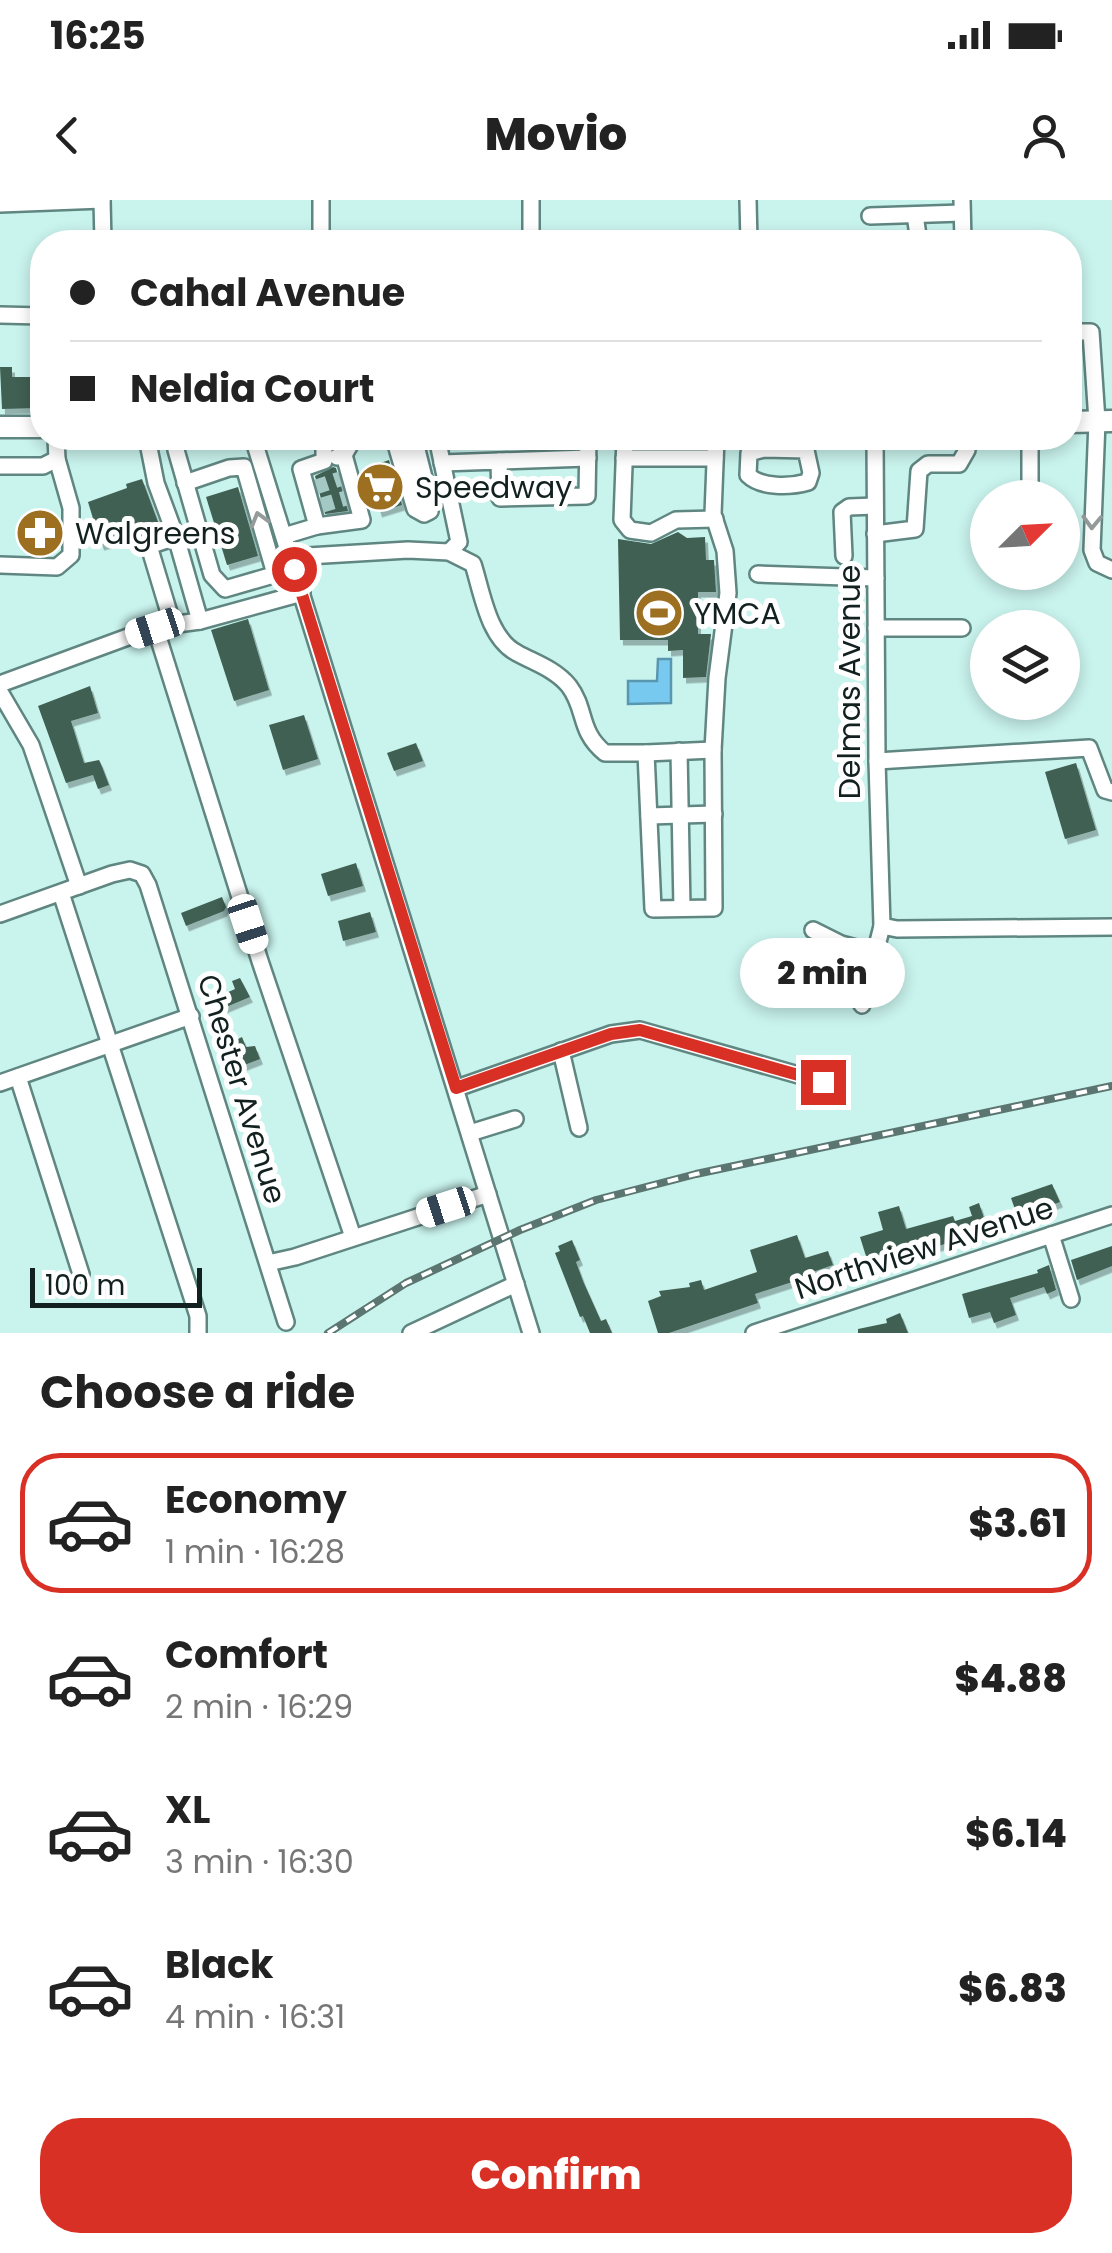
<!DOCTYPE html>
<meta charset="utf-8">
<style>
body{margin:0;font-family:Poppins,sans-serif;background:#f6f6f6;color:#222;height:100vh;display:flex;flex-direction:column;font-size:38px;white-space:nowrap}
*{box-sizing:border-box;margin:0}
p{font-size:32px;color:#767676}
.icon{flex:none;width:55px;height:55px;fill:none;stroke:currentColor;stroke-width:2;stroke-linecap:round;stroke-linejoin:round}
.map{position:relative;height:1133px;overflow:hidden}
.drawer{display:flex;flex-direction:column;background:#fff;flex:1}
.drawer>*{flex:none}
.hud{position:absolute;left:30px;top:30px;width:1052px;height:220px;border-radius:40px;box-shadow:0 5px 15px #0003;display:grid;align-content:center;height:220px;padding:0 40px;background:#fff}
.needle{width:65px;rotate:66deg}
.fabs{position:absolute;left:970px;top:280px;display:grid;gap:20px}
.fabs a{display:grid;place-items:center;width:110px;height:110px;border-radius:50%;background:#fff;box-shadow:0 5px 15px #0003;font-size:50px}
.scale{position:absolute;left:30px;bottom:25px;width:172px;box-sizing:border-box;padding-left:10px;border:5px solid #12211f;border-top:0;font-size:28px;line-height:35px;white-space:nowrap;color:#12211f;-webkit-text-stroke:8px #fff;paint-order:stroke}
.end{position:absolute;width:45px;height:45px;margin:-22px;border:12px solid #d93025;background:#fff;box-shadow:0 0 0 5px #fff}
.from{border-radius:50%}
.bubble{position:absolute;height:70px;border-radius:35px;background:#fff;box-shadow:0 5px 15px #0003;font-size:32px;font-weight:800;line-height:70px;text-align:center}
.car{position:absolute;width:30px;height:60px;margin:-30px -15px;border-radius:12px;box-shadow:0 0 8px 2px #0007;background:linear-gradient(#fff 24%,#345 0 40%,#fff 0 76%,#345 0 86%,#fff 0)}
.hud b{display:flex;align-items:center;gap:35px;height:95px;font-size:38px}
.hud b+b{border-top:2px solid #e0e0e0}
.hud i{width:25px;height:25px;background:#222}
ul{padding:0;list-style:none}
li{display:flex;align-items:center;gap:30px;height:140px;margin:0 20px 15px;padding:0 20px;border:5px solid transparent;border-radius:40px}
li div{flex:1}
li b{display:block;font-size:38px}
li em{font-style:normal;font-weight:800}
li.selected{border-color:#d93025}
li>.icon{width:90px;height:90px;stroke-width:1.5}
h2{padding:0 40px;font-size:45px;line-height:120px}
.button{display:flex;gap:20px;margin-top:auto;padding:20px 40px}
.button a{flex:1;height:115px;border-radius:40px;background:#d93025;color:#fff;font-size:40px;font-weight:800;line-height:115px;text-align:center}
.status{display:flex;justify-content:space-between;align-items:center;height:70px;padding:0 50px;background:#fff;direction:ltr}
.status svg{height:28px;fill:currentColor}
header{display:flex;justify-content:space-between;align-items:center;height:130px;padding:0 40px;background:#fff;font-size:45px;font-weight:800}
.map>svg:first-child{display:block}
.water{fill:#78c9f0;stroke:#5997b1;stroke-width:2.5}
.building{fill:#416052;filter:url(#shadow)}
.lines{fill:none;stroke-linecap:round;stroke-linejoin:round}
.minor-tunnel{stroke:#a4c9c4;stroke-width:15;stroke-dasharray:15 8;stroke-linecap:butt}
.minor-casing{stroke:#608681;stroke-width:20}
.major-casing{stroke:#608681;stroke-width:25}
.minor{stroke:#fff;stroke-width:15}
.major{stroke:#fff;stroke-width:20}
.rail-casing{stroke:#5b7571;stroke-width:8}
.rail{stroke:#fff;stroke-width:4;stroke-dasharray:11;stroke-linecap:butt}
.oneway{stroke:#949b9a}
.route{stroke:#d93025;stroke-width:12}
.labels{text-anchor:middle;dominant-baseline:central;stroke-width:10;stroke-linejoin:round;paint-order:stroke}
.poi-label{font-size:30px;fill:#12211f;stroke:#fff;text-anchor:start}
.street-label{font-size:30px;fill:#12211f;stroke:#fff}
</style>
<div class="status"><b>16:25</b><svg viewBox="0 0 49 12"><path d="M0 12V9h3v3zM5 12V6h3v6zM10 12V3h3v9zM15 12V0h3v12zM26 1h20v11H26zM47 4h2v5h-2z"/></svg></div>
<header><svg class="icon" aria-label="back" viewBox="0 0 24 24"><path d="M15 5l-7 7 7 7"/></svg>Movio<svg class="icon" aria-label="person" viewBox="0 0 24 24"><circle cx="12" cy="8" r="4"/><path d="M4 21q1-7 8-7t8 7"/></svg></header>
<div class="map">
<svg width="1112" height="1133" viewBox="0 0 1112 1133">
<defs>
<filter id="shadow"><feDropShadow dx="3" dy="5.5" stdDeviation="0" flood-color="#0004"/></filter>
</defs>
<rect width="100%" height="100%" fill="#c9f3ed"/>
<polygon class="water" points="658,459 671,459 671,503 628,504 628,481 657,481"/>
<g class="building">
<polygon points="0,167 12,167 12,177 39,177 39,208 2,209"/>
<polygon points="389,260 402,305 379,312 366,268"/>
<polygon points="333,267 336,268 348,311 325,314 315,276"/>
<polygon points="142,279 161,330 101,345 88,302 127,288 126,284"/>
<polygon points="238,287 258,356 227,365 206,297"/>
<polygon points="678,332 687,338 705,337 706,360 714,360 716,392 698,392 698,434 711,434 706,477 683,478 683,450 668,451 668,440 620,440 618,339 651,344"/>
<polygon points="248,419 269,490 234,501 211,430"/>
<polygon points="90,486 98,513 71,521 84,563 99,560 101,564 109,585 98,589 93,575 66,583 38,506"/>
<polygon points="304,515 318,559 283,570 269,525"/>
<polygon points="416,543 423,561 394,571 387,553"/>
<polygon points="1076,563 1096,630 1065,639 1045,572"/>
<polygon points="356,663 363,686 328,696 321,674"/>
<polygon points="222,697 226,707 224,711 186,726 181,713"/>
<polygon points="370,712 376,732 343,741 338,721"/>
<polygon points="240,778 250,797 219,810 215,798 235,789 232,781"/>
<polygon points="242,837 246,847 255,846 260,859 237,868 224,846"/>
<polygon points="1052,984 1060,1002 1018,1018 1011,998"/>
<polygon points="979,1003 988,1030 920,1052 918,1046 887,1055 889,1063 870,1069 860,1037 883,1030 878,1012 899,1006 906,1029 953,1016 955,1021 972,1016 969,1007"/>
<polygon points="797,1035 805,1058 828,1051 833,1065 810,1073 811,1076 755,1094 758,1103 669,1133 658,1133 648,1101 661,1096 659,1091 690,1087 689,1083 701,1080 704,1090 757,1072 750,1050"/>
<polygon points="572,1040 580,1060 576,1062 583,1081 601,1121 606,1119 612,1133 590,1133 583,1116 580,1117 555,1053 560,1051 558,1046"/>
<polygon points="1112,1046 1112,1066 1077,1080 1071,1060"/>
<polygon points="1049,1065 1056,1090 1047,1094 1044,1087 1010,1098 1016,1115 994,1123 990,1112 969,1118 962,1094 1038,1073 1037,1070"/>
<polygon points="900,1113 908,1133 858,1133 858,1129 887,1123 886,1119"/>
</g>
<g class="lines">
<g class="minor-tunnel">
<polyline points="313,288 340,279"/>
<polyline points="319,306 346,298"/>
</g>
<g class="minor-casing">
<g id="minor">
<polyline points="102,0 103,42"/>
<polyline points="321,0 321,42"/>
<polyline points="531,0 531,42"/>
<polyline points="748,0 749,42"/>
<polyline points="962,0 963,42"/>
<polyline points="0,4 102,0"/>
<polyline points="915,15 919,42"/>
<polyline points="870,16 962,13"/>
<polyline points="0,115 42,116"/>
<polyline points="1075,132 1091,132 1097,221 1092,350 1097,363 1112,370"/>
<polyline points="147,238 156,283 176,337 149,346 173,426"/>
<polyline points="176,238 176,250 212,375 225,389 294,369"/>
<polyline points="253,238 531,1133"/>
<path d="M394,238L415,309L424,314L430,311C427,299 418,292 413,281C406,268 405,252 404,238"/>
<polyline points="414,238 430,301"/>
<polyline points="437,238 459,342 449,352"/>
<polyline points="625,238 622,320 630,330 651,333 676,320 715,319"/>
<path d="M764,249L806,250L811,273L808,282C790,287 761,288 748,275L749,253Z"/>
<polyline points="337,257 344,255 354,238"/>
<polyline points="624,258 715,258"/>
<polyline points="499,261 588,258"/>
<polyline points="442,263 499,261 500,298 587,296 588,238"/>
<polyline points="0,266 43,266 57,259"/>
<polyline points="185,283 229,268 244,267 275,374"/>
<polyline points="1030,298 1030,238"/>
<polyline points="317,326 362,320 344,255"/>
<polyline points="875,334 915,329 919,271 928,264 959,264 967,250 966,238"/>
<polyline points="284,336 317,326 301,269 324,261 324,238"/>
<polyline points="176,337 200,421"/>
<polyline points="844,356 842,312 849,307 875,306"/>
<path d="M291,357L408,350L449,352L473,364C482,392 488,438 517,453C535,463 555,469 569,486C587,510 578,531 605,553H646L653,709L714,708L713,550L717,478L728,393L725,351L713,314L716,238"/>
<polyline points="0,365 57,367 71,355 71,308 57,259 56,238"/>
<polyline points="758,374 876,378"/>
<polyline points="155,427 260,761 353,1037"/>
<polyline points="876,428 962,428"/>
<polyline points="0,484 155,427 200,421 302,393"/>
<polyline points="0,492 31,545 79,686"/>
<polyline points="679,551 682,708"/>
<polyline points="646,553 713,550"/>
<polyline points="877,561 1089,548 1105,590 1112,592"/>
<polyline points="649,616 714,614"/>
<polyline points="61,693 198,1116 198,1133"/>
<polyline points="0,714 112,674 130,670 142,674 148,685 286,1122"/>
<polyline points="882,726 897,729 1112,727"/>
<polyline points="813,730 841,744 875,753"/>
<polyline points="862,805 882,726 877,561 875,238"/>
<polyline points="561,851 579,928"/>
<polyline points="18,877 81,1074"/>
<polyline points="0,883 191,816"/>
<polyline points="457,888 611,834 640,830 823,882"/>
<polyline points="470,933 515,919"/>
<polyline points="1051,1035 1071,1099"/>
<polyline points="268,1063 295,1057 488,994"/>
<polyline points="411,1133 516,1084"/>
<polyline points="754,1133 1112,1015"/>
</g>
</g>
<g class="major-casing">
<g id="major">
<polyline points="1070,222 1112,221"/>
<polyline points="0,227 42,227"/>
</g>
</g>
<use href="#minor" class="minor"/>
<use href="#major" class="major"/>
<g class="rail-casing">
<polyline id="rail" points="328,1133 406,1083 520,1030 596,1000 696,974 1112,886"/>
</g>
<use href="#rail" class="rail"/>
</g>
<defs><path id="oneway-chevron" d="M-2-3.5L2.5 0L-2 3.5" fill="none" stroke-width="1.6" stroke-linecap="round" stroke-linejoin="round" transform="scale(2.5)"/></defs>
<g class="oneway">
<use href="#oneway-chevron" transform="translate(259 319) rotate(-106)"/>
<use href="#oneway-chevron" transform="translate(1092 322) rotate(92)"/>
</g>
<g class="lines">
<polyline class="route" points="294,369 456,888 611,834 640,830 823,882"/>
</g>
<defs>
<g id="supermarket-disc" transform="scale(2.5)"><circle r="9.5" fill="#9d6f20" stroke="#fff"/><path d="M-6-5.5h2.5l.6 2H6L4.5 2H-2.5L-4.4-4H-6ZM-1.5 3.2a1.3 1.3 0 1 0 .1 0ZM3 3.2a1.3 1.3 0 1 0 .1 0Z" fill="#fff"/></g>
<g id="pharmacy-disc" transform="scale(2.5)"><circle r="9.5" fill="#9d6f20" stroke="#fff"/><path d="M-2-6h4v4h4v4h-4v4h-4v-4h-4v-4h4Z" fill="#fff"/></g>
<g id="stadium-disc" transform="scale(2.5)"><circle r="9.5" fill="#9d6f20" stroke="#fff"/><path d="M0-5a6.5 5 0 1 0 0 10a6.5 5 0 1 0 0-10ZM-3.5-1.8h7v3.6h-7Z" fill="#fff"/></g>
</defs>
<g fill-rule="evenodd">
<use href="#supermarket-disc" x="380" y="287"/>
<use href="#pharmacy-disc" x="40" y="333"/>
<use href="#stadium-disc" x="659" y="413"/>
</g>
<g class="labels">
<g class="poi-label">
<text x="415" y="287">Speedway</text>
<text x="75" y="333">Walgreens</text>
<text x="694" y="413">YMCA</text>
</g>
<g class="street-label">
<text transform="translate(849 482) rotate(-90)">Delmas Avenue</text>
<text transform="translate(242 889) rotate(73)">Chester Avenue</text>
<text transform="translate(924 1048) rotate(-18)">Northview Avenue</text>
</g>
</g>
</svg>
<div class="fabs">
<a><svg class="needle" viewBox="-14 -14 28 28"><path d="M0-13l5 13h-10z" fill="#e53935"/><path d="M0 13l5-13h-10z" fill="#767676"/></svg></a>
<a><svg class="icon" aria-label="layers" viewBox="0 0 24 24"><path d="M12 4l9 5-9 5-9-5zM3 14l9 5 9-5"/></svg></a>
</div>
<div class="scale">100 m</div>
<i class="end from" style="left:294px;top:369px"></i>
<i class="end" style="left:823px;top:882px"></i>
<div class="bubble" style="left:740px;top:738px;width:165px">2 min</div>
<i class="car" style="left:155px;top:428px;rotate:252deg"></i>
<i class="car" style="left:248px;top:724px;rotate:162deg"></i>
<i class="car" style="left:446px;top:1007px;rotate:252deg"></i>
<div class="hud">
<b><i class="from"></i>Cahal Avenue</b>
<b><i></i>Neldia Court</b>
</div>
</div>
<section class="drawer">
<h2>Choose a ride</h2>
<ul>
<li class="selected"><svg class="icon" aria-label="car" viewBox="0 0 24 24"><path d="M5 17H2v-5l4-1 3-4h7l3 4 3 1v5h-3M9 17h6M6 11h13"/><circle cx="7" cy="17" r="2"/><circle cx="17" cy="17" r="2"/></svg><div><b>Economy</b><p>1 min · 16:28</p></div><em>$3.61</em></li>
<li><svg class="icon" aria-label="car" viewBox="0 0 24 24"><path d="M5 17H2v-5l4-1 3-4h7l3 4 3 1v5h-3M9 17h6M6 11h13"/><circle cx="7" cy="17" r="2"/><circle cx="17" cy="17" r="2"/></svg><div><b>Comfort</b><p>2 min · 16:29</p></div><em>$4.88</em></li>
<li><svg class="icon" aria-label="car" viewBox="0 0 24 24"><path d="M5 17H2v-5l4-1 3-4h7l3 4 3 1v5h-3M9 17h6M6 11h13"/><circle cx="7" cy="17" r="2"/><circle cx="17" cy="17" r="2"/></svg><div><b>XL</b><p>3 min · 16:30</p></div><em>$6.14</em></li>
<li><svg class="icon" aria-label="car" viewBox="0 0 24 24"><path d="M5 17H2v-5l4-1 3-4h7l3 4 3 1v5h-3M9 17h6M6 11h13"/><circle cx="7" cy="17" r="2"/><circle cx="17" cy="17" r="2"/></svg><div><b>Black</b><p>4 min · 16:31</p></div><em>$6.83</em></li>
</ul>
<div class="button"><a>Confirm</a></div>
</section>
